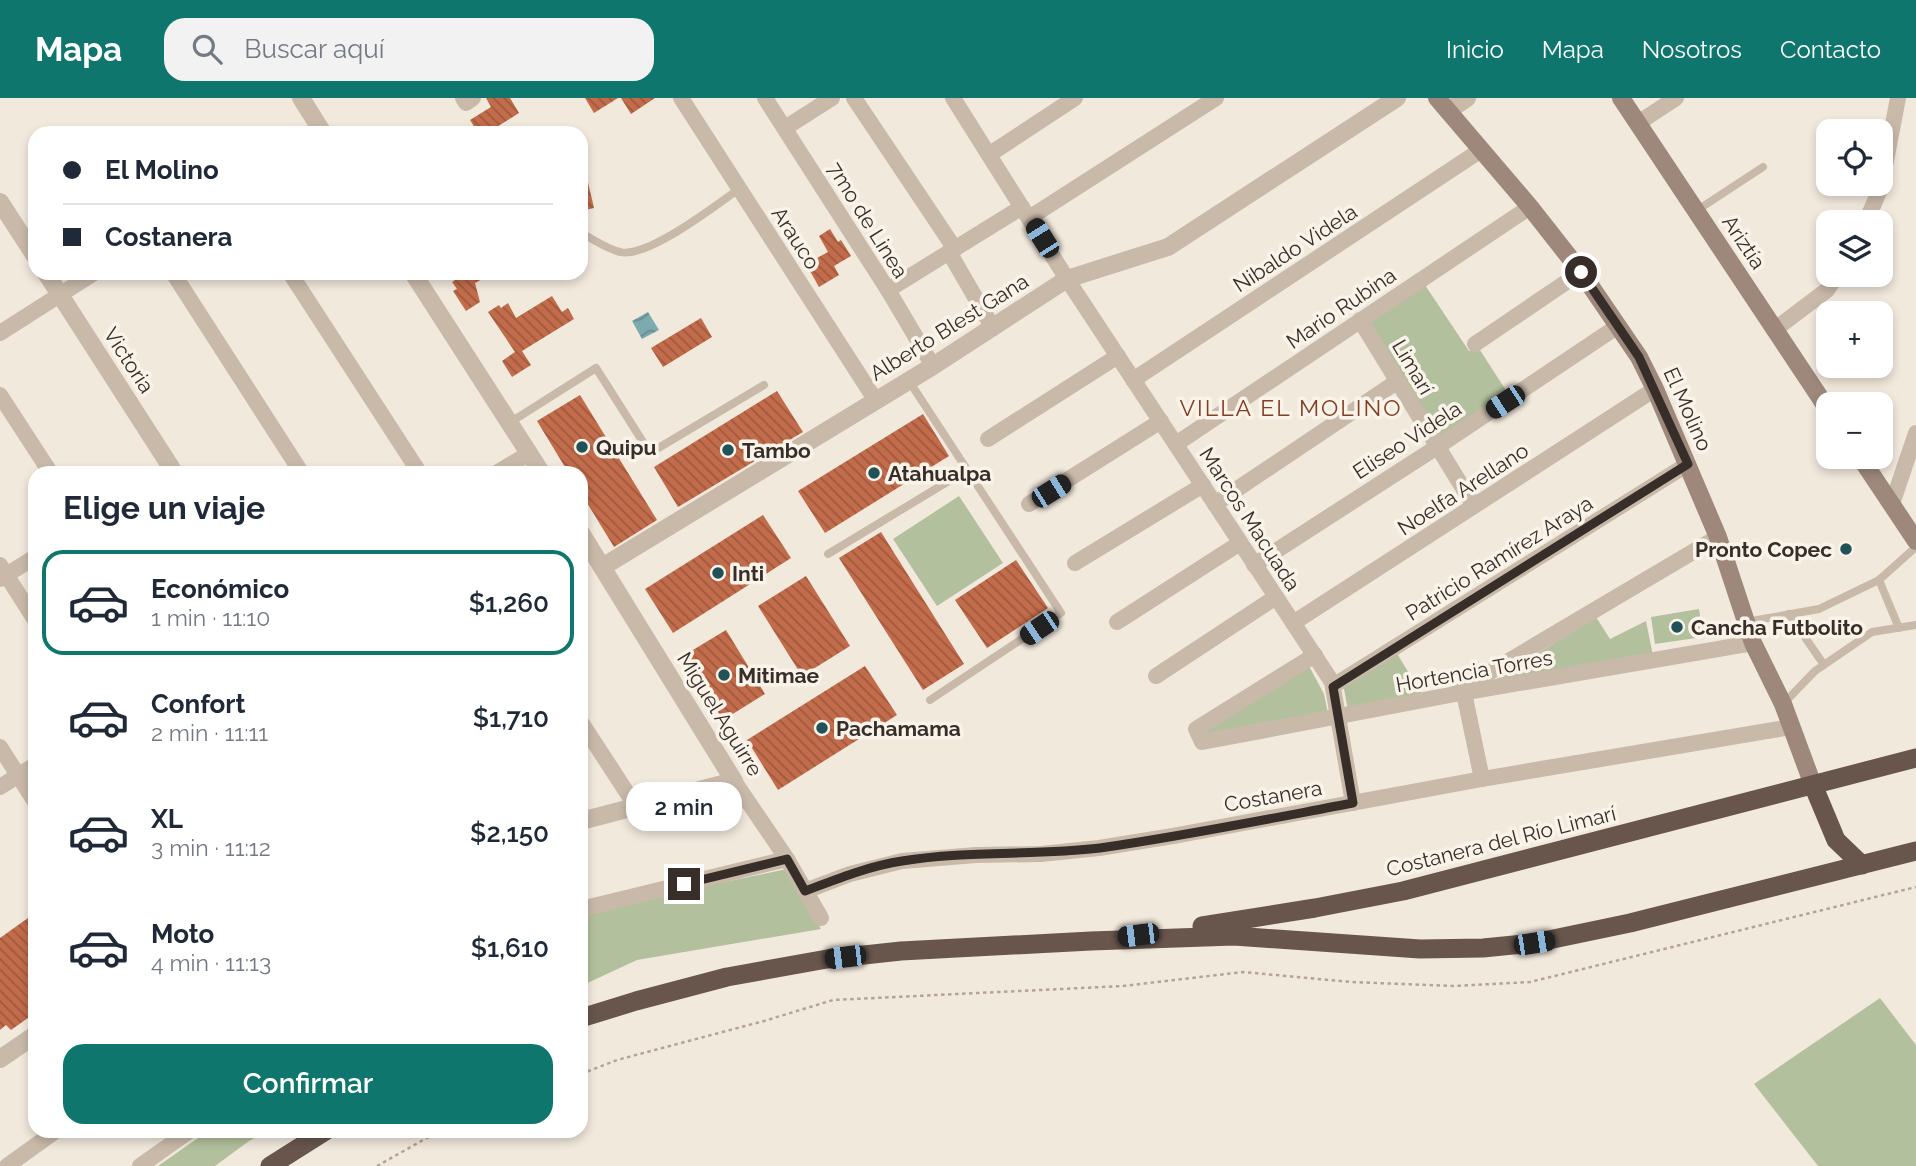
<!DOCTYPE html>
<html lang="es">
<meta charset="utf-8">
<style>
body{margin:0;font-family:Raleway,sans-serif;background:#f2f2f3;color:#1f2937;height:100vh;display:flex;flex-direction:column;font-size:26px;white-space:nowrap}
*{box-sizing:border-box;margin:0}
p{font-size:23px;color:#747a83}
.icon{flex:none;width:38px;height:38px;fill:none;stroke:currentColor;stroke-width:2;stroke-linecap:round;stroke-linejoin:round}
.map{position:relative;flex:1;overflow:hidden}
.drawer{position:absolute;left:28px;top:368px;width:560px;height:672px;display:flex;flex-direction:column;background:#fff;border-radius:21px;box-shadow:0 4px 10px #0003}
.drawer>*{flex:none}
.banner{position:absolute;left:28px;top:28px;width:560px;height:154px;border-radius:21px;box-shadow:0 4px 10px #0003;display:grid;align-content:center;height:154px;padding:0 35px;background:#fff}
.controls{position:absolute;left:1816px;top:21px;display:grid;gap:14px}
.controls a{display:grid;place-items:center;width:77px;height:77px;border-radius:14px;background:#fff;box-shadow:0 4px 10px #0003;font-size:35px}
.end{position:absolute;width:32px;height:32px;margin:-16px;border:9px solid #372e29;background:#fff;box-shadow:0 0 0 4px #fff}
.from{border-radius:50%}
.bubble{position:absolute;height:49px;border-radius:21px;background:#fff;box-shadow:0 4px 10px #0003;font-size:23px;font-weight:600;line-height:49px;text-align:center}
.car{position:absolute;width:21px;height:42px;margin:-21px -10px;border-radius:9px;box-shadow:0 0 5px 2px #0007;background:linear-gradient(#222 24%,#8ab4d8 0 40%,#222 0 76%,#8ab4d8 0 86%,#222 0)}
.banner b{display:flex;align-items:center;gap:24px;height:66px;font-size:26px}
.banner b+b{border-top:2px solid #e0e1e3}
.banner i{width:18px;height:18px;background:#1f2937}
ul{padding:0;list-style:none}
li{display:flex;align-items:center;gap:21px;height:105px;margin:0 14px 10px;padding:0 21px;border:4px solid transparent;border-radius:21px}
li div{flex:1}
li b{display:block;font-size:26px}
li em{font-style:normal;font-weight:600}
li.active{border-color:#0f766e}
li>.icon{width:63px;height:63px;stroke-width:1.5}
h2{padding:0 35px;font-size:32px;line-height:84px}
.button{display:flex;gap:14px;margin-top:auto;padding:14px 35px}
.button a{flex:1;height:80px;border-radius:21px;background:#0f766e;color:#fff;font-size:28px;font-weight:600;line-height:80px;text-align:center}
header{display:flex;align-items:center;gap:42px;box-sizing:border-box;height:98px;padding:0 35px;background:#0f766e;color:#fff}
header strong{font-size:33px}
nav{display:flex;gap:38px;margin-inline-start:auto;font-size:24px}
.search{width:490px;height:63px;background:#f2f2f3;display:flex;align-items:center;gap:18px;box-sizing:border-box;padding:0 24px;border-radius:21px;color:#747a83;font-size:26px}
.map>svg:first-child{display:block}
.green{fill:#b3c09d}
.water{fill:url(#water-waves)}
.building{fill:url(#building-back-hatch)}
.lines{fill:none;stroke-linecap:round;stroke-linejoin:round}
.path{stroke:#b5a393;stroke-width:2.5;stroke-dasharray:3.5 3.5;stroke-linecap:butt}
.service{stroke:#c9b9a9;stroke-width:8}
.minor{stroke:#c9b9a9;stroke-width:16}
.tertiary{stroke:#c9b9a9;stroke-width:18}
.secondary{stroke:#9d887b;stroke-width:18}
.trunk{stroke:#68564d;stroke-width:19}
.route{stroke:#372e29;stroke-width:9}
.poi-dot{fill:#205257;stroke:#f9f3e9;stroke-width:2.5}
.labels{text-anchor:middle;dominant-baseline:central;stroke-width:7;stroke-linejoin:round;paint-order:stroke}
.street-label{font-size:21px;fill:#372e29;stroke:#f9f3e9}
.poi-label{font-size:21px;font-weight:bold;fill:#372e29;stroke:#f9f3e9;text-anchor:start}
.neighbourhood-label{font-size:23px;letter-spacing:2px;fill:#833e24;stroke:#f9f3e9}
</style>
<header>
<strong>Mapa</strong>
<div class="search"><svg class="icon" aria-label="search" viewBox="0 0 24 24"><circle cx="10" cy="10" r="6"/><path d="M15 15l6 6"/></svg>Buscar aquí</div>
<nav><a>Inicio</a><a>Mapa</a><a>Nosotros</a><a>Contacto</a></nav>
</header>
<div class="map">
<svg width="1916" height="1068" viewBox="0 0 1916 1068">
<defs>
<pattern id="water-waves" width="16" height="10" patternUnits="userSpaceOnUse" patternTransform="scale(1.75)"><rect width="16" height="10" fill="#7daaae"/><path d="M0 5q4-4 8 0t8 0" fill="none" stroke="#678b8e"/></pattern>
<pattern id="building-back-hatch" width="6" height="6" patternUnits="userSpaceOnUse" patternTransform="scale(1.75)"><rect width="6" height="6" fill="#c26c4b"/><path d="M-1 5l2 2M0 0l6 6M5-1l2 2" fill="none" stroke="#9e593e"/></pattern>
</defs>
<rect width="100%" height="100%" fill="#f2e9dd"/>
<g class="green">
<polygon points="1425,187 1469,253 1478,249 1509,297 1439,340 1367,226"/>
<polygon points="959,398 1003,465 937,508 893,441"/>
<polygon points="1699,511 1703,539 1655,546 1651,519"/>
<polygon points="1596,519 1610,541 1646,523 1653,558 1487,587"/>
<polygon points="1396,554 1423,598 1348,612 1343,586"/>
<polygon points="1309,568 1324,596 1328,616 1209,639 1204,631"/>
<polygon points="787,771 821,831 637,862 581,888 581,818 658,798"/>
<polygon points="1880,900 1916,947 1916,1068 1818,1068 1754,986"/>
<polygon points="208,1033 268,1033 249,1043 215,1068 158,1068"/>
</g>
<polygon class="water" points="648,214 659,232 642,241 632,223"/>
<g class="building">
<polygon points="486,0 510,0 519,15 487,35 478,35 470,22 491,9"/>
<polygon points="585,0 618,0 594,15"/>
<polygon points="621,0 655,0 631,16"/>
<polygon points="581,76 586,76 594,110 581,113"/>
<polygon points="830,131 838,144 841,142 851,158 834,168 839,177 819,189 806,166 828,154 819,138"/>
<polygon points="466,175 493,175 475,185 480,204 466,213 453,193 457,191 452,184"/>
<polygon points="552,198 562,214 568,210 574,221 522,253 531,267 512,279 502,263 515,254 488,214 499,207 501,210 508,205 516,220"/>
<polygon points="701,220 712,239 663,269 651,250"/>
<polygon points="777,293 803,334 678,409 654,369"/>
<polygon points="580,297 657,422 614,449 581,395 581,374 568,374 537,323"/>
<polygon points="923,316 949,358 825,435 798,393"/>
<polygon points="763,417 791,460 673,535 645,491"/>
<polygon points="881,434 964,566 923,592 839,460"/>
<polygon points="1016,462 1048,510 987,550 955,502"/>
<polygon points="806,478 850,548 802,578 758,508"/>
<polygon points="726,532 765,596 723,622 683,558"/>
<polygon points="865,568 897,617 778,692 747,642"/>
<polygon points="35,815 35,915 11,932 6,927 0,932 0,840"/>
</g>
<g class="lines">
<g class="path">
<polyline points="581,976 617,962 764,923 833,902 1123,888 1243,874 1351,884 1454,888 1530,884 1916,789"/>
<polyline points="377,1068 441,1032"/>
</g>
<g class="service">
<polyline points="1696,113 1763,69"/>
<path d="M581,135C593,141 607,151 620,154C647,161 716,107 739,91"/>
<polyline points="909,283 1061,515 930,602"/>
<polyline points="509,325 596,270 650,355 764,287"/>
<polyline points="828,456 967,372"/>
<polyline points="1879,482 1899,530"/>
<polyline points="1789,516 1824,567"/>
<polyline points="1746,524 1819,511 1879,482 1916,449"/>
<polyline points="1784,605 1815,573 1872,534 1916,527"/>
</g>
<g class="minor">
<polyline points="463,0 466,5 473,0"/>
<polyline points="681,0 876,303"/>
<polyline points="765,0 888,192 933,268"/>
<polyline points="854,0 955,151"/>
<polyline points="953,0 1067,181 1332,584 1353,705"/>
<polyline points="1638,25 1676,0"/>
<polyline points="785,30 832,0"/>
<polyline points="990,56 1075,0"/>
<polyline points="1029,120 1216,0"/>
<polyline points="1866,124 1881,89 1898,0"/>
<polyline points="949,154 993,230"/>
<polyline points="173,175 301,374"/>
<polyline points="290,175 419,374"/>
<polyline points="888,192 1022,109"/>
<polyline points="1360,222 1474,408"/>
<polyline points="1774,232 1827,192 1837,177"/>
<polyline points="0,235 94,175"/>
<polyline points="1475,246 1581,174"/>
<polyline points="1133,282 1481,52"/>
<polyline points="0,297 50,374"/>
<polyline points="988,341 1118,258"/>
<polyline points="1176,346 1530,109"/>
<polyline points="498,374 528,356"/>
<polyline points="1029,406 1161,323"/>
<polyline points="1215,406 1398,283"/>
<polyline points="1892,406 1916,335"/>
<polyline points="1075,465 1203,387"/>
<polyline points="0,467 35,522"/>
<polyline points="1254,467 1437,349 1618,228"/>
<polyline points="0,481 35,459"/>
<polyline points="1117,524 1240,445"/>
<polyline points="1293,525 1655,291"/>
<polyline points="1315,557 1196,631 1202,644 1450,597 1753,545"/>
<polyline points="1156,578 1276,499"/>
<polyline points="1333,588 1688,366"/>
<polyline points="1458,593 1718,439"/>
<polyline points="1464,595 1482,681"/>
<polyline points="581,624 635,707"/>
<polyline points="0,649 35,704"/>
<polyline points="734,683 787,761 821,820"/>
<polyline points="0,689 35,667"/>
<polyline points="805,793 850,776 902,763 976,757 1041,756 1099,750 1173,738 1482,681 1791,629"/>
<polyline points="581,811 787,761"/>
<polyline points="7,1068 57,1032"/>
<polyline points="140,1068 191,1032"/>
</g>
<g class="tertiary">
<polyline points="301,0 323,35"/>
<polyline points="1448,13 1467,0"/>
<polyline points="0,104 35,158"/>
<polyline points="46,175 174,374"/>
<polyline points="413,175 541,374"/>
<polyline points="581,435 734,683 581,723"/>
<polyline points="604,468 933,268 1067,181 1168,149 1397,0"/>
<polyline points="0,961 35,937"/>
</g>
<g class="secondary">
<polyline points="1437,0 1530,109 1581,174 1639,259 1655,291 1718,439 1753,545 1783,606 1813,687"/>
<polyline points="1621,0 1829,313"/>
<polyline points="1860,359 1916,443"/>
</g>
<g class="trunk">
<polyline points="1813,687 1836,742 1862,767"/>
<polyline points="1202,828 1315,810 1403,793 1916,660"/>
<polyline points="581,920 636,903 727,879 827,861 901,853 1091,843 1234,838 1420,851 1483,850 1534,845 1630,825 1916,753"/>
<polyline points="270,1068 327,1032"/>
</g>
</g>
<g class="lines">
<path class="route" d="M684,786L787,761L805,793C837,781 869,768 902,763C967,752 1034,758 1100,750C1184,738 1268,721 1353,705L1333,589L1688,366L1639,259L1581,174"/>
</g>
<g class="poi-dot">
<circle cx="582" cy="349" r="7"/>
<circle cx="728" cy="352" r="7"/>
<circle cx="874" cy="375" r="7"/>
<circle cx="1846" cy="451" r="7"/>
<circle cx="718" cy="475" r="7"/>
<circle cx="1677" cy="529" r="7"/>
<circle cx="724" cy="577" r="7"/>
<circle cx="822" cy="630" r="7"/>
</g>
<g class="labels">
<g class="street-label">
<text transform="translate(868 122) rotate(58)">7mo de Linea</text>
<text transform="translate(796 140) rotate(57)">Arauco</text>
<text transform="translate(1744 144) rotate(56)">Ariztía</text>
<text transform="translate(1295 150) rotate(-33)">Nibaldo Videla</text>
<text transform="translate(1341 210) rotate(-34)">Mario Rubina</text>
<text transform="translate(949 229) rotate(-32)">Alberto Blest Gana</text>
<text transform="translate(129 262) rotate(57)">Victoria</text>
<text transform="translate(1413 269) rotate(59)">Limarí</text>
<text transform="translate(1688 311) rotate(66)">El Molino</text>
<text transform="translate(1407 342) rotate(-33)">Eliseo Videla</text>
<text transform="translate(1463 391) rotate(-33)">Noelfa Arellano</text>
<text transform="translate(1250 421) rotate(57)">Marcos Macuada</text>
<text transform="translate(1499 460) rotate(-32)">Patricio Ramírez Araya</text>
<text transform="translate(1474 573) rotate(-10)">Hortencia Torres</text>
<text transform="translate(720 616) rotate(58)">Miguel Aguirre</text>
<text transform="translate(1273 698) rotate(-10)">Costanera</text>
<text transform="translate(1501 743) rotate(-14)">Costanera del Río Limarí</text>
</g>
<g class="poi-label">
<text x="596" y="349">Quipu</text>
<text x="742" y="352">Tambo</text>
<text x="888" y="375">Atahualpa</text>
<text x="1832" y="451" text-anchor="end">Pronto Copec</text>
<text x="732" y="475">Inti</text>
<text x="1691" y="529">Cancha Futbolito</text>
<text x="738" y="577">Mitimae</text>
<text x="836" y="630">Pachamama</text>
</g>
<g class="neighbourhood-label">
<text x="1291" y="309">VILLA EL MOLINO</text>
</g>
</g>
</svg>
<div class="controls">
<a><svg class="icon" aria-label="locate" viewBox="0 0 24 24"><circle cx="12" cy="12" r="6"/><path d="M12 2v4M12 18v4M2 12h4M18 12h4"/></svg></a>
<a><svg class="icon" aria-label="layers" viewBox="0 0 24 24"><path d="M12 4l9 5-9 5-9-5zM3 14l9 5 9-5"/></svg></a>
<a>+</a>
<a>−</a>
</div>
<i class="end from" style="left:1581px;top:174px"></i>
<i class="end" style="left:684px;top:786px"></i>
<div class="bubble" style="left:626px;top:684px;width:116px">2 min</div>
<i class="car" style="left:1042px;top:140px;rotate:328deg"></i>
<i class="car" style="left:1505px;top:304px;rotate:237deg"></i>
<i class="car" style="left:1051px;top:393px;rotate:58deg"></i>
<i class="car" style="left:1039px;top:530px;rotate:236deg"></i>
<i class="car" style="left:1138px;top:837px;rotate:263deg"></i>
<i class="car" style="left:1534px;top:845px;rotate:81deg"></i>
<i class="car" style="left:845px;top:859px;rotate:263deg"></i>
<div class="banner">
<b><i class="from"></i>El Molino</b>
<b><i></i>Costanera</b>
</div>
<section class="drawer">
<h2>Elige un viaje</h2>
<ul>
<li class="active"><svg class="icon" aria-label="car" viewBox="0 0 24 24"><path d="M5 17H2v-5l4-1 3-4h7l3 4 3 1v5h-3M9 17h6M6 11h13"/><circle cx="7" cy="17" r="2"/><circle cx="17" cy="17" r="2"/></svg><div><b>Económico</b><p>1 min · 11:10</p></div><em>$1,260</em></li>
<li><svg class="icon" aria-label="car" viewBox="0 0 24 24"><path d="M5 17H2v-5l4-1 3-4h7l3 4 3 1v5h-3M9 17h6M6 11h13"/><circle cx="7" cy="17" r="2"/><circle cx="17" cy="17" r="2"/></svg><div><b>Confort</b><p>2 min · 11:11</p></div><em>$1,710</em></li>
<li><svg class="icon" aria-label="car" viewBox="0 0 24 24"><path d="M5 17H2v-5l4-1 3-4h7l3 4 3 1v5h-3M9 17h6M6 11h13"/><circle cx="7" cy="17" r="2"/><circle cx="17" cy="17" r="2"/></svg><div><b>XL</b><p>3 min · 11:12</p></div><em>$2,150</em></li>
<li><svg class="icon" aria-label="car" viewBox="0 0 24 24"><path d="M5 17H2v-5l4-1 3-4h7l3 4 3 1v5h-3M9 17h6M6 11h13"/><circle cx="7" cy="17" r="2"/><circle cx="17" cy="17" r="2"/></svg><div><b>Moto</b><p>4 min · 11:13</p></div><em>$1,610</em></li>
</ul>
<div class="button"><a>Confirmar</a></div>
</section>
</div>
